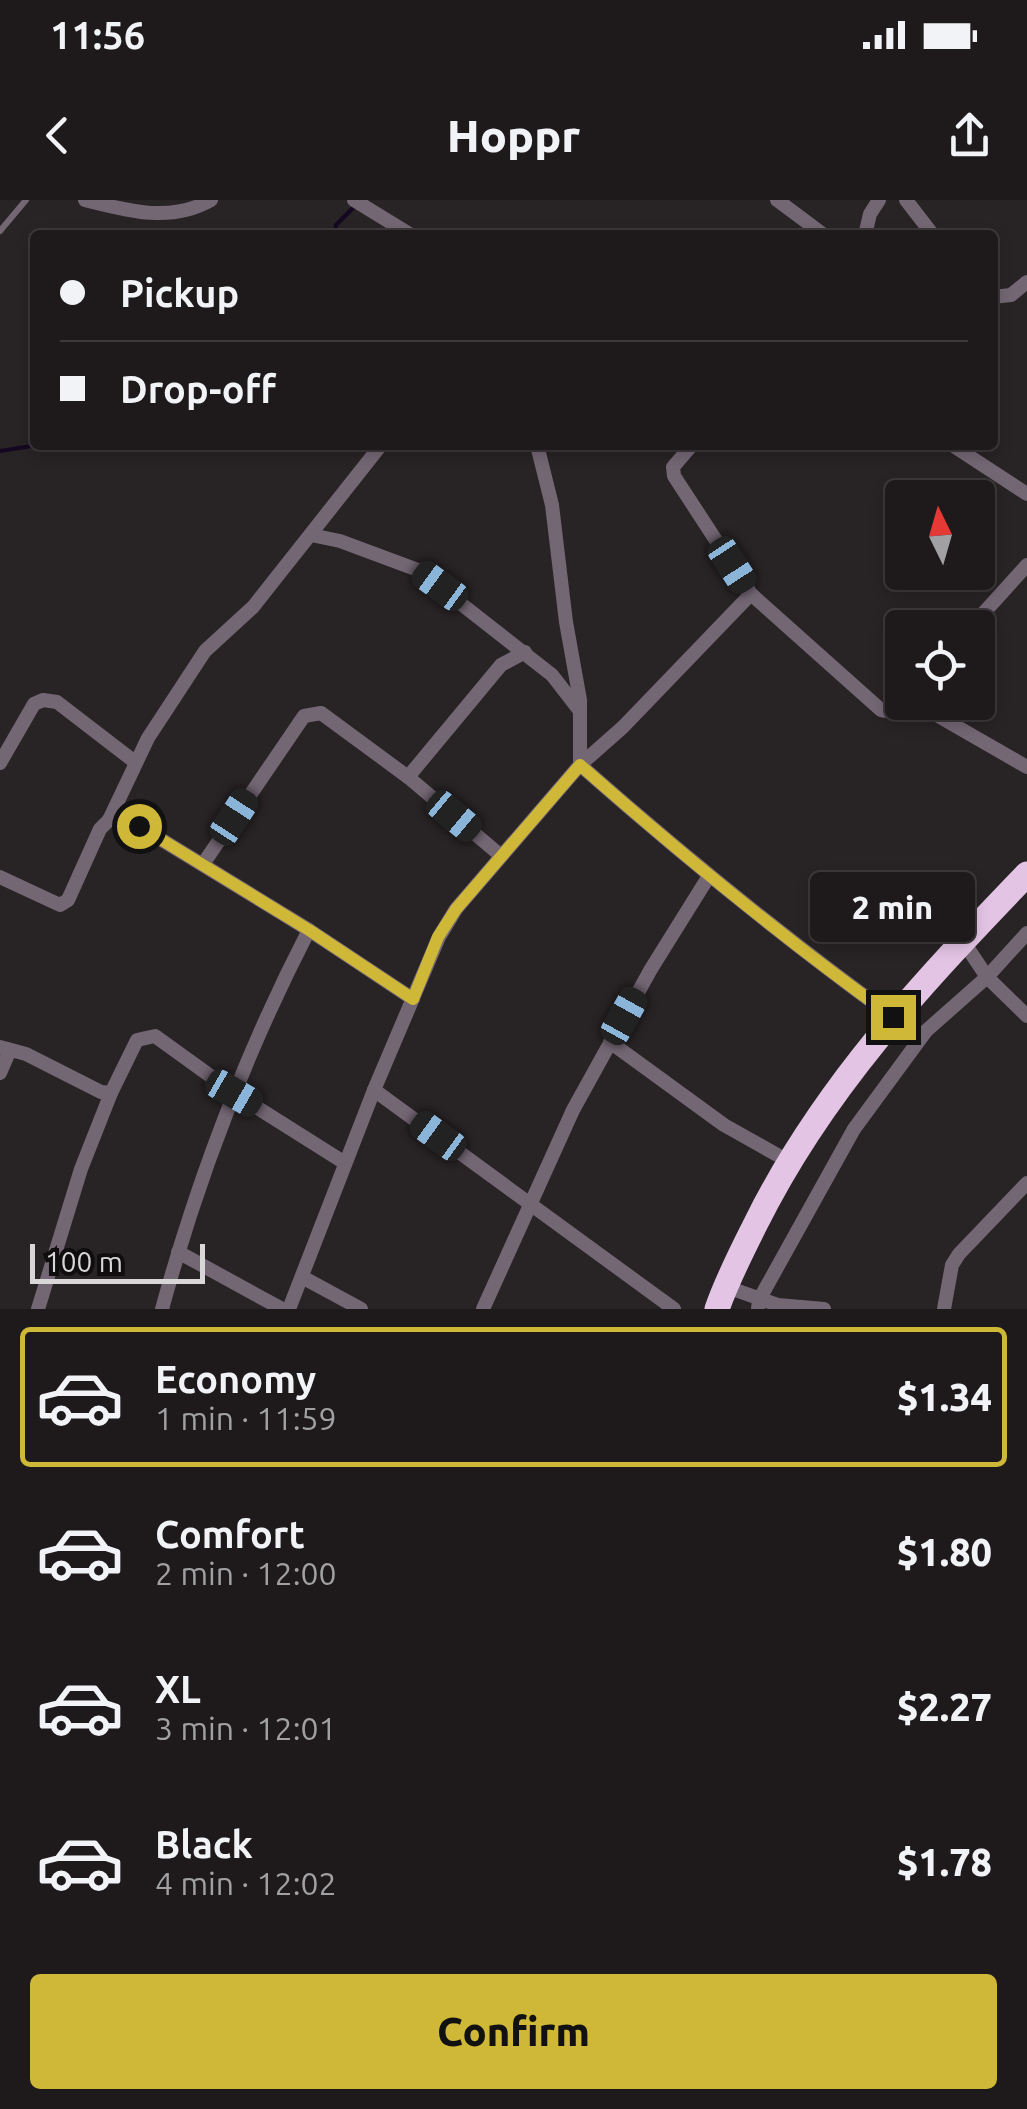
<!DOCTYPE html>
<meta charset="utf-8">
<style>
body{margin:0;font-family:Ubuntu,sans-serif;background:#262325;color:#f1f3f6;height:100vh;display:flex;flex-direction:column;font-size:38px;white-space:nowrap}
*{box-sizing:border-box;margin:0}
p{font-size:32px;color:#a1a1a3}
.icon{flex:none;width:55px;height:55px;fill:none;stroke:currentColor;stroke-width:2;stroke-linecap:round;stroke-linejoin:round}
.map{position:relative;height:1109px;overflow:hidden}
.panel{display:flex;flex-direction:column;background:#1e1a1c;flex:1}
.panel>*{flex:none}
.hud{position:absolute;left:30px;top:30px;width:968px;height:220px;border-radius:10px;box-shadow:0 5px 15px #0003,0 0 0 2px #3c383b;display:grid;align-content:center;height:220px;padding:0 30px;background:#1e1a1c}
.needle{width:65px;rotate:355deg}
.buttons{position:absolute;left:885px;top:280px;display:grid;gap:20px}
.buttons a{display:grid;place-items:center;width:110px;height:110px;border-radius:10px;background:#1e1a1c;box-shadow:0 5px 15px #0003,0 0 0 2px #3c383b;font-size:50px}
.scale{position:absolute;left:30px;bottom:25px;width:175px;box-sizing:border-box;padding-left:10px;border:5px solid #d9d6d7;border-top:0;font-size:28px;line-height:35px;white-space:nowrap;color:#d9d6d7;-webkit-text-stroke:8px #0f0d0e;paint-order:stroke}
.end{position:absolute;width:45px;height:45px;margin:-22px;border:12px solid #cfb837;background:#111;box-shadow:0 0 0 5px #111}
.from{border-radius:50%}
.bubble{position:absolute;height:70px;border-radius:10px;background:#1e1a1c;box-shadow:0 5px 15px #0003,0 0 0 2px #3c383b;font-size:32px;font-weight:800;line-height:70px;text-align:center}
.car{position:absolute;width:30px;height:60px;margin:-30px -15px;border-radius:12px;box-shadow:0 0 8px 2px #0007;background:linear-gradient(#222 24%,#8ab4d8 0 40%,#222 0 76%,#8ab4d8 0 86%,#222 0)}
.hud b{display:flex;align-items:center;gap:35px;height:95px;font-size:38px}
.hud b+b{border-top:2px solid #3c383b}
.hud i{width:25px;height:25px;background:#f1f3f6}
ul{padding:18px 0 0;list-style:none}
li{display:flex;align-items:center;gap:30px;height:140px;margin:0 20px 15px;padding:0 10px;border:5px solid transparent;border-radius:10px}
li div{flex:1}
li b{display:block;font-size:38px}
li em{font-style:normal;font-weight:800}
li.active{border-color:#cfb837}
li>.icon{width:90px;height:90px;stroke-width:1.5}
.action{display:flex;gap:20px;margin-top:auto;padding:20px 30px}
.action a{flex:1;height:115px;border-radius:10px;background:#cfb837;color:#111;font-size:40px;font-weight:800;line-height:115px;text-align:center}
.status{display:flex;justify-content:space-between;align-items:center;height:70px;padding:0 50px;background:#1e1a1c;direction:ltr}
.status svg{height:28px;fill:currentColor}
header{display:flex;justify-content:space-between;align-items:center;height:130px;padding:0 30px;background:#1e1a1c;font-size:45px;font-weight:800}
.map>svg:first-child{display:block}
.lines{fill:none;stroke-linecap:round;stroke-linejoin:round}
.stream{stroke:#140722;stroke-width:4}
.lane{stroke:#746774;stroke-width:6}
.street{stroke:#746774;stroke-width:14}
.highway{stroke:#e4c4e5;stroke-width:25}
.route{stroke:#cfb837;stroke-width:12}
</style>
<div class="status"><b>11:56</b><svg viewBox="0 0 49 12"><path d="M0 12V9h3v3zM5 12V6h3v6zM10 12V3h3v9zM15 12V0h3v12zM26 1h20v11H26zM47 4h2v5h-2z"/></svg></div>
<header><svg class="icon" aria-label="back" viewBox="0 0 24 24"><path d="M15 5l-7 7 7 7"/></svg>Hoppr<svg class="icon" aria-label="share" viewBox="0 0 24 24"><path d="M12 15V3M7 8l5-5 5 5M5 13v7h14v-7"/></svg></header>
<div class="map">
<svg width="1027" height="1109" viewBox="0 0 1027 1109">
<rect width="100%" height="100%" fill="#282325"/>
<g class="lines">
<g class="stream">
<polyline points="335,35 336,25 354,7"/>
<polyline points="0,251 38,245"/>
</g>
<polyline class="lane" points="0,31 26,0"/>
<g class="street">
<path d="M85,0C128,11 171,23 211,0"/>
<polyline points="354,0 411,35"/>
<polyline points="777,0 824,35"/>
<polyline points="906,0 933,35"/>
<polyline points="865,35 870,14 879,0"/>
<polyline points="992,97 1011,95 1027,82"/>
<path d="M537,245L552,305L566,422L580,500V565C681,654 784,738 893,817"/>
<polyline points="692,245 673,267 674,276 751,394"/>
<polyline points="952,245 1027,294"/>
<polyline points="311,335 340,341 418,370 552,475 580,511"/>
<polyline points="970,428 1027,365"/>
<polyline points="914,502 1027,567"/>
<polyline points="0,563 34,504 43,500 57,502 135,562"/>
<polyline points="408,577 501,465 525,452"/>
<polyline points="109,620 148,538 205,451 253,407 381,245"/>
<polyline points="203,664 304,516 321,513 408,577 500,655"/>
<polyline points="0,677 60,705 68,700 100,629 109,620 119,619 139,626 309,730 413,799"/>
<polyline points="963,741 987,777 1027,816"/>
<polyline points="610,842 724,925 788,961"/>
<polyline points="0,847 26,854 101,892 111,893 137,840 155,836 234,893 345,963"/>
<polyline points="0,873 10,850"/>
<polyline points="374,890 674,1109"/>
<polyline points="178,1052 282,1109"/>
<polyline points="302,1077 361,1109"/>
<polyline points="724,1086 778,1105 824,1109"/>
<polyline points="38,1109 81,969 111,893"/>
<path d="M162,1109C198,978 247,850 309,730"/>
<polyline points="289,1109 374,890 439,737 456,709 580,565 623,527 751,394 881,510 887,511 902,499"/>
<polyline points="483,1109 573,910 651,769 709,676"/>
<polyline points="758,1109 759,1100 854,929 926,831 987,777 1027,733"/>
<polyline points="944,1109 952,1065 959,1054 1027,983"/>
</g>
<path class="highway" d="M717,1109C727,1080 741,1053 755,1025C822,889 923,782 1027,674"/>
</g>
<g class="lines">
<path class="route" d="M139,626L309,730L413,799L438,737L456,709L580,565C681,654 783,738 893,817"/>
</g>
</svg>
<div class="buttons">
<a><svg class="needle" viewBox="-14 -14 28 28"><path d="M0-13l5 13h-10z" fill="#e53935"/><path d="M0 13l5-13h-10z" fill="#a1a1a3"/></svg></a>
<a><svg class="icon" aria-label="locate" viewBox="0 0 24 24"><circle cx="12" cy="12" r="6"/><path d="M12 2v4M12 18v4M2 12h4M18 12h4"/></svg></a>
</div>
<div class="scale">100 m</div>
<i class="end from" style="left:139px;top:626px"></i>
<i class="end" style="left:893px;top:817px"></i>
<div class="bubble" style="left:810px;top:672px;width:165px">2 min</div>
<i class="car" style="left:732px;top:365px;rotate:147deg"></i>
<i class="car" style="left:440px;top:386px;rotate:306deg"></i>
<i class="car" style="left:454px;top:616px;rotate:130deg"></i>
<i class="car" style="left:234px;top:617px;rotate:33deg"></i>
<i class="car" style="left:624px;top:816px;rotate:29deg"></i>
<i class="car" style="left:234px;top:893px;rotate:120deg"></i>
<i class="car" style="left:438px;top:936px;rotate:306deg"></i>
<div class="hud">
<b><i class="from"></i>Pickup</b>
<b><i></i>Drop-off</b>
</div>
</div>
<section class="panel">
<ul>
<li class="active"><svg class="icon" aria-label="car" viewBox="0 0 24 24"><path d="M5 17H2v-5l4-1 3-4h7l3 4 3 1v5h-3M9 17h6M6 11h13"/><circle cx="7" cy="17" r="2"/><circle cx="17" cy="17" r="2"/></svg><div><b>Economy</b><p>1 min · 11:59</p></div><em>$1.34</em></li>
<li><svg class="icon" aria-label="car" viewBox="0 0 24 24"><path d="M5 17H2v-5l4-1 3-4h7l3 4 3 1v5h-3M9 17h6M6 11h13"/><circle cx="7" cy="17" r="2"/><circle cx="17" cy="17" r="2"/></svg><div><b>Comfort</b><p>2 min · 12:00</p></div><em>$1.80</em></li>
<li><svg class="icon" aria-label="car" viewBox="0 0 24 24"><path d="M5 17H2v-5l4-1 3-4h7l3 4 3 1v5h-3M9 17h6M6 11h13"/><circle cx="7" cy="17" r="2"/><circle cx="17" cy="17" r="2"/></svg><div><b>XL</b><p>3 min · 12:01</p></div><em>$2.27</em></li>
<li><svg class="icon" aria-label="car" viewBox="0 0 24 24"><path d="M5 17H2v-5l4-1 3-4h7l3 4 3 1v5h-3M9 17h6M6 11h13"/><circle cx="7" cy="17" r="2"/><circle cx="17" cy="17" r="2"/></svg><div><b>Black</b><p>4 min · 12:02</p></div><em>$1.78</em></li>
</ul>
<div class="action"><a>Confirm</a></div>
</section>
